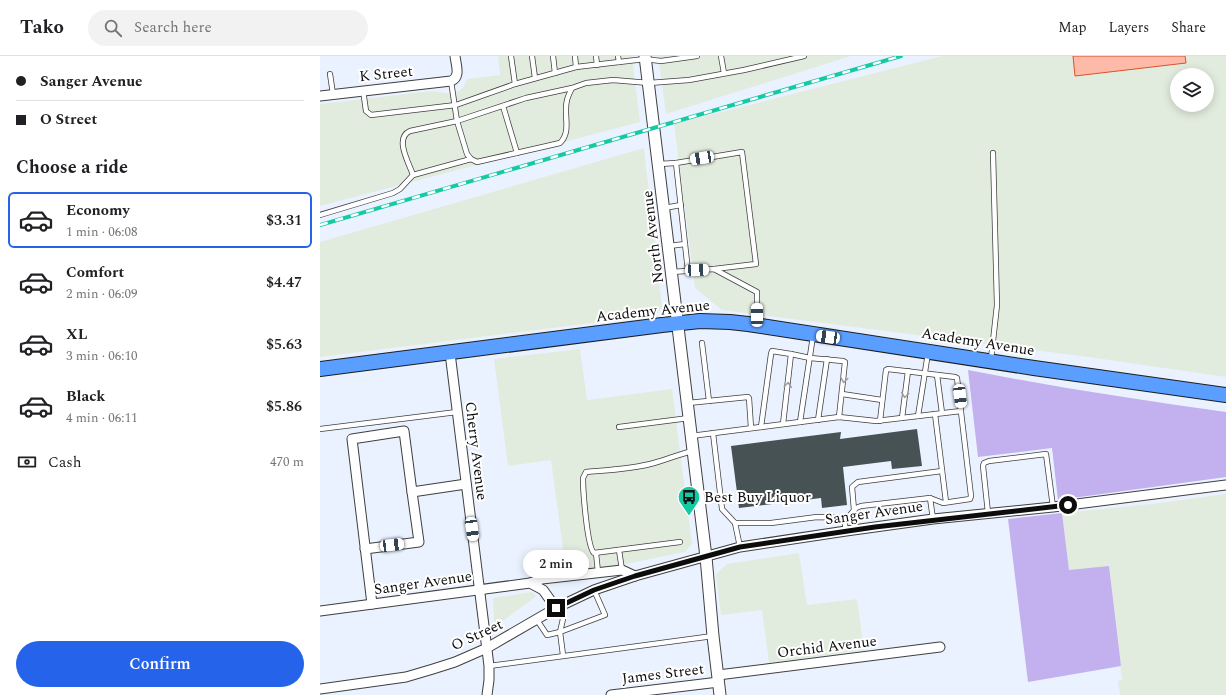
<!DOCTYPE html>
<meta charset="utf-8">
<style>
body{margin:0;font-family:Spectral,serif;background:#f2f2f2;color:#202124;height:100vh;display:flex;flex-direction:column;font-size:15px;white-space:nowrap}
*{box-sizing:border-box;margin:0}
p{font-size:13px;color:#757577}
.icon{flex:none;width:22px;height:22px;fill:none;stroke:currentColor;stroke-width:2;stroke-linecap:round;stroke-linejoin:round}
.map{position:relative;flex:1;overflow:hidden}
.drawer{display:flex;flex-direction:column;background:#fff;width:320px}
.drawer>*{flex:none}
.top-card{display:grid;align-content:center;height:88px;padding:0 16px;background:#fff}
.buttons{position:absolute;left:850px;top:12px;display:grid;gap:8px}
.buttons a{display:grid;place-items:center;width:44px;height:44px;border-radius:50%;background:#fff;box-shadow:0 2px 10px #0003;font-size:20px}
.end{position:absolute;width:18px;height:18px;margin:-9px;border:5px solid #0c0c0c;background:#fff;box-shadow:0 0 0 2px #fff}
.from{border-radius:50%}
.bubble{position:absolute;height:28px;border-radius:14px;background:#fff;box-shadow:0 2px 10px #0003;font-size:13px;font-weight:600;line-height:28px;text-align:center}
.car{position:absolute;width:12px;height:24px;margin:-12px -6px;border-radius:5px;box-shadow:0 0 3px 1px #0007;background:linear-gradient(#fff 24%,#345 0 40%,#fff 0 76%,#345 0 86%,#fff 0)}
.top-card b{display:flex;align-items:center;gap:14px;height:38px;font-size:15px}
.top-card b+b{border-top:1px solid #e0e0e0}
.top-card i{width:10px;height:10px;background:#202124}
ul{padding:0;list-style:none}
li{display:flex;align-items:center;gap:12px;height:56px;margin:0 8px 6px;padding:0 8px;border:2px solid transparent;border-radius:6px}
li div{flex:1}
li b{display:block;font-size:15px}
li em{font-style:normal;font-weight:600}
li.on{border-color:#2563eb}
li>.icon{width:36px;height:36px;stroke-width:1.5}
h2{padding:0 16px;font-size:18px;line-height:48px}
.pay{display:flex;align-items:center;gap:10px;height:44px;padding:0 16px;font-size:15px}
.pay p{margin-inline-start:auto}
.action{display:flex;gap:8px;margin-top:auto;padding:8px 16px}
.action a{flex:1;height:46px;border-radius:24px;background:#2563eb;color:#fff;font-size:16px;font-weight:600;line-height:46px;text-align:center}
header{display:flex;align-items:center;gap:24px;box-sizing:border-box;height:56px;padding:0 20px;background:#fff;border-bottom:1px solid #e0e0e0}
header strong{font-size:19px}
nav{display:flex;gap:22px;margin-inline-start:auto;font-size:14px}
.search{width:280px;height:36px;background:#f2f2f2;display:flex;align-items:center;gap:10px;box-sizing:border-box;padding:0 14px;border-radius:22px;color:#757577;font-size:15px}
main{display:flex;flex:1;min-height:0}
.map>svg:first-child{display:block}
.industrial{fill:#e2ecde;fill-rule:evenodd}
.green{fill:#c3b0ee}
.water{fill:#fdbaa9;stroke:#dc5128}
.building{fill:#475255}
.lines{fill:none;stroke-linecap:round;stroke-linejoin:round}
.service-casing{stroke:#3f3f3f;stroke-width:6}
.minor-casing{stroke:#3f3f3f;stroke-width:11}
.tertiary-casing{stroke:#3f3f3f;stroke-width:13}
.primary-casing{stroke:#1d1d1d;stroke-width:16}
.service{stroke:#fff;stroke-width:4.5}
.minor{stroke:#fff;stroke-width:9}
.tertiary{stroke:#fff;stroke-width:11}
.primary{stroke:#5a9eff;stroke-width:14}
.rail-casing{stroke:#15caa3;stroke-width:4}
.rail{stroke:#fff;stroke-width:2.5;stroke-dasharray:8;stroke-linecap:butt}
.oneway{stroke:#9e9e9e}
.route{stroke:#0c0c0c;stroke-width:5}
.labels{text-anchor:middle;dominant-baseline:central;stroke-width:4;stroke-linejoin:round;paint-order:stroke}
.street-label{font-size:15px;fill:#0c0c0c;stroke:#fff}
.poi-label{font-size:15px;fill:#0c0c0c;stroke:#fff;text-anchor:start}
</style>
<header>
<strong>Tako</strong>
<div class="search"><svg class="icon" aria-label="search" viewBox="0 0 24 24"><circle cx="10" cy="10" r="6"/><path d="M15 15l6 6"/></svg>Search here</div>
<nav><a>Map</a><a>Layers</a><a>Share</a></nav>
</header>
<main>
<section class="drawer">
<div class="top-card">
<b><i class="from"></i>Sanger Avenue</b>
<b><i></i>O Street</b>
</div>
<h2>Choose a ride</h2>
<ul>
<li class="on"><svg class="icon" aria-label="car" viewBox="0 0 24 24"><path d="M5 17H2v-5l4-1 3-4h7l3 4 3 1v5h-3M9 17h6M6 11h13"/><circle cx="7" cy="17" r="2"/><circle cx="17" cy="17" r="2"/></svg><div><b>Economy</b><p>1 min · 06:08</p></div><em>$3.31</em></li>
<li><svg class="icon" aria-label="car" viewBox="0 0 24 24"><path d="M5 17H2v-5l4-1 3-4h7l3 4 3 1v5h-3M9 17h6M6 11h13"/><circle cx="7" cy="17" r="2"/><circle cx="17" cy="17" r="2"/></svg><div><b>Comfort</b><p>2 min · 06:09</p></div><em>$4.47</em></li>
<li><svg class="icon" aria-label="car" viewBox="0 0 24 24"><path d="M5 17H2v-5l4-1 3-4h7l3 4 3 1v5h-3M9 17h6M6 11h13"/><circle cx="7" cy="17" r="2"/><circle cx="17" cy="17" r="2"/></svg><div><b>XL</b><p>3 min · 06:10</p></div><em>$5.63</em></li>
<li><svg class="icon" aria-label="car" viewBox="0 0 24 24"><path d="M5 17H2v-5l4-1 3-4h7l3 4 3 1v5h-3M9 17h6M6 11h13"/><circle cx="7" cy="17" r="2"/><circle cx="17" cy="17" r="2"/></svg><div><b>Black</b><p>4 min · 06:11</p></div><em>$5.86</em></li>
</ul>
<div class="pay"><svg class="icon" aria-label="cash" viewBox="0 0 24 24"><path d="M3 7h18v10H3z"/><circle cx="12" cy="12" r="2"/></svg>Cash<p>470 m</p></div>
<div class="action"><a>Confirm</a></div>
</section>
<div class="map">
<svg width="906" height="639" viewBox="0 0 906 639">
<rect width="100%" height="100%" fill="#eaf2ff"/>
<g class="industrial">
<polygon points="178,0 312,0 320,66 0,150 0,48 112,35 133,38 139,35 144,30 147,23 180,19"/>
<polygon points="338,0 531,0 346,58"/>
<path d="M622,0H753L755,20L866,7L865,0H906V321L768,301L402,254L375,232L354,68ZM857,19H887V49H857Z"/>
<polygon points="324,92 342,251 336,259 0,301 0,186"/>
<polygon points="260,293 267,344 352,333 372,488 365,496 315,506 308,508 246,515 231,404 188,410 174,303"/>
<polygon points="906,438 906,639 800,639 798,625 802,624 789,510 749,515 742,457 832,448"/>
<polygon points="479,497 487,549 537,543 544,594 449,607 442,554 401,559 396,518 407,508"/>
<polygon points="212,536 216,540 214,542 180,567 177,567 174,565 173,542"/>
</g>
<g class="green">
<path d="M648,314C734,331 819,344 906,356V421L738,444L732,392L658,401Z"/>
<polygon points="742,457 749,514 789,510 801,610 708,626 688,463"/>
</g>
<polygon class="water" points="753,0 865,0 866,7 755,20"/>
<polygon class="building" points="597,373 602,410 572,413 571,405 523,411 527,449 502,452 501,442 419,452 411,390 521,376 520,383"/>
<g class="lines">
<g class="service-casing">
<g id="service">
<polyline points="191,0 195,28"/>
<polyline points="212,0 215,22"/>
<polyline points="233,0 235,17"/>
<polyline points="255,0 256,11"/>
<polyline points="276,0 277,9"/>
<polyline points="298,0 299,6"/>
<polyline points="401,0 404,17"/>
<polyline points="10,18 13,38"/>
<path d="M131,25L137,65L147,98L151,103L157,106L240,87C252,75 243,59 247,44C248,40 250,36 252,32L266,27L293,24L329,27L369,24L424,14L484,0"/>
<polyline points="43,34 46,55 51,59 136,49 195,28 256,11 325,3 341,5 377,0"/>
<polyline points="183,50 197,97"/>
<polyline points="339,108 356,107"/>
<path d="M93,119C89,107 74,82 90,75L137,65L206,42L252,32"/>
<polyline points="344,152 361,149"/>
<polyline points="0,159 73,137 80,133 93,119 151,103"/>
<polyline points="349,190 365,188"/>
<polyline points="368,215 356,107 422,96 436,208 394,213"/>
<polyline points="352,216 394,213 437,236 437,268"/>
<polyline points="382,287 389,345"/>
<polyline points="471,298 490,302 523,305 525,306 519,361"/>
<polyline points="671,303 677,249 673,97"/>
<polyline points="617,319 622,357"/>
<polyline points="522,338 562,344"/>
<polyline points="368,347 428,341 429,342 431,372"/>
<polyline points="615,358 626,446"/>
<polyline points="598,360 608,297"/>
<polyline points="582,362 588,315"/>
<polyline points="498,364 507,303"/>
<polyline points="480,366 493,280"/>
<polyline points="299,371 369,362"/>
<polyline points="441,371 451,298 452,295 471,298 463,368"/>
<polyline points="0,373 137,356"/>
<polyline points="393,377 402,453 415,467 420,491"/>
<polyline points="371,380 519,361 556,365 641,355"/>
<polyline points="610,442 613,463"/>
<polyline points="534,454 532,431 538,426 622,415"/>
<polyline points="668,457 663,410 664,407 669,405 726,398 733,451"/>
<polyline points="524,462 526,475"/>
<polyline points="415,467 451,467 497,461 524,462 530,459 536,452 541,450 610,442 623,447 650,443 651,440 637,322 635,321 568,313 566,314 560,365"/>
<path d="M360,486L274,497C267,491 263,434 263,422L266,416C289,414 313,413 334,407C348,403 360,398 373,395"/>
<polyline points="299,494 302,514"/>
<polyline points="276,497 278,516"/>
<polyline points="236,552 243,563 240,576 243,599"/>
<polyline points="217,564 227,579 240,576 285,559 274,534"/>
<polyline points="169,610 393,580"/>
</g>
</g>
<g class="minor-casing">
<g id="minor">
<path d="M0,40L131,25C141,21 136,9 135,0"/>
<polyline points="130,297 169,610 169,624 167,639"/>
<polyline points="45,493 99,486 92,436"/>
<polyline points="210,527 223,534 236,552"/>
<polyline points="52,548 32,383 84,375 92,436 146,428"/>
<polyline points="0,555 210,527 222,523 302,514 315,520"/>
<polyline points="398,619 620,591"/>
<polyline points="0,633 86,621 113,613 135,606 167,592 236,552 274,534 315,520 420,491 526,475 613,463 733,451 906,429"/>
<polyline points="291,639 399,626"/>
</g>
</g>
<g class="tertiary-casing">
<polyline id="tertiary" points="325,0 386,501 393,580 400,639"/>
</g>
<g class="primary-casing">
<polyline id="primary" points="0,313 342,269 380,265 410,266 428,268 714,312 906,339"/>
</g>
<use href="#service" class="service"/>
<use href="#minor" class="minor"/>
<use href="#tertiary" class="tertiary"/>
<use href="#primary" class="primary"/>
<g class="rail-casing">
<polyline id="rail" points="0,169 581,0"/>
</g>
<use href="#rail" class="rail"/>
</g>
<defs><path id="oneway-chevron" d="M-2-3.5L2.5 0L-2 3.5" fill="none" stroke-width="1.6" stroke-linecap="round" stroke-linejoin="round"/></defs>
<g class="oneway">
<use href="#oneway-chevron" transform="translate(524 324) rotate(98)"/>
<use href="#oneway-chevron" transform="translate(468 329) rotate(-83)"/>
<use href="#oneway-chevron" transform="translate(585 339) rotate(98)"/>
</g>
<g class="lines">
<polyline class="route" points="236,552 274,534 315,520 420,491 555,471 748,449"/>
</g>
<defs>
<g id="bus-pin" transform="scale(1.15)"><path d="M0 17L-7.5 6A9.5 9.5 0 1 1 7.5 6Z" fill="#15caa3" stroke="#fff"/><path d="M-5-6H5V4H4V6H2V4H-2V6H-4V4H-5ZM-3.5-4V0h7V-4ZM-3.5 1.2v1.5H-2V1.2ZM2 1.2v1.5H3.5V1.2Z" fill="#111"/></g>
</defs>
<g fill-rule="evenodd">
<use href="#bus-pin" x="369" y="441"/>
</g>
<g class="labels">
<g class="street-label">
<text transform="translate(66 18) rotate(-6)">K Street</text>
<text transform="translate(333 181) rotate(-97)">North Avenue</text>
<text transform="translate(333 255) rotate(-6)">Academy Avenue</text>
<text transform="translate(658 286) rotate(9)">Academy Avenue</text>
<text transform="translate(156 395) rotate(83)">Cherry Avenue</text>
<text transform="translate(554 457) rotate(-8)">Sanger Avenue</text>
<text transform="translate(103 527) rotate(-8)">Sanger Avenue</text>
<text transform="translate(157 579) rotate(-25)">O Street</text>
<text transform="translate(507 591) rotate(-7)">Orchid Avenue</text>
<text transform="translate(343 618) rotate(-7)">James Street</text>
</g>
<g class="poi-label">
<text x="384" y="441">Best Buy Liquor</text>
</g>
</g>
</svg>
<div class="buttons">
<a><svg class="icon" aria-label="layers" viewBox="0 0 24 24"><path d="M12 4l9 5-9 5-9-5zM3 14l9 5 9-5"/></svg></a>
</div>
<i class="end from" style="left:748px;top:449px"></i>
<i class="end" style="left:236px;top:552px"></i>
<div class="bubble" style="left:203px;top:494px;width:66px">2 min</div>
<i class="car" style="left:382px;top:102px;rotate:261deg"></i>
<i class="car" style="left:377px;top:214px;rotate:87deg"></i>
<i class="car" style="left:437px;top:259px;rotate:0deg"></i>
<i class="car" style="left:508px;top:281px;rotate:278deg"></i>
<i class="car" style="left:640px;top:340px;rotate:173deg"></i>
<i class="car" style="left:152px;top:473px;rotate:172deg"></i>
<i class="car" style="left:72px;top:489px;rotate:83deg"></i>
</div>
</main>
